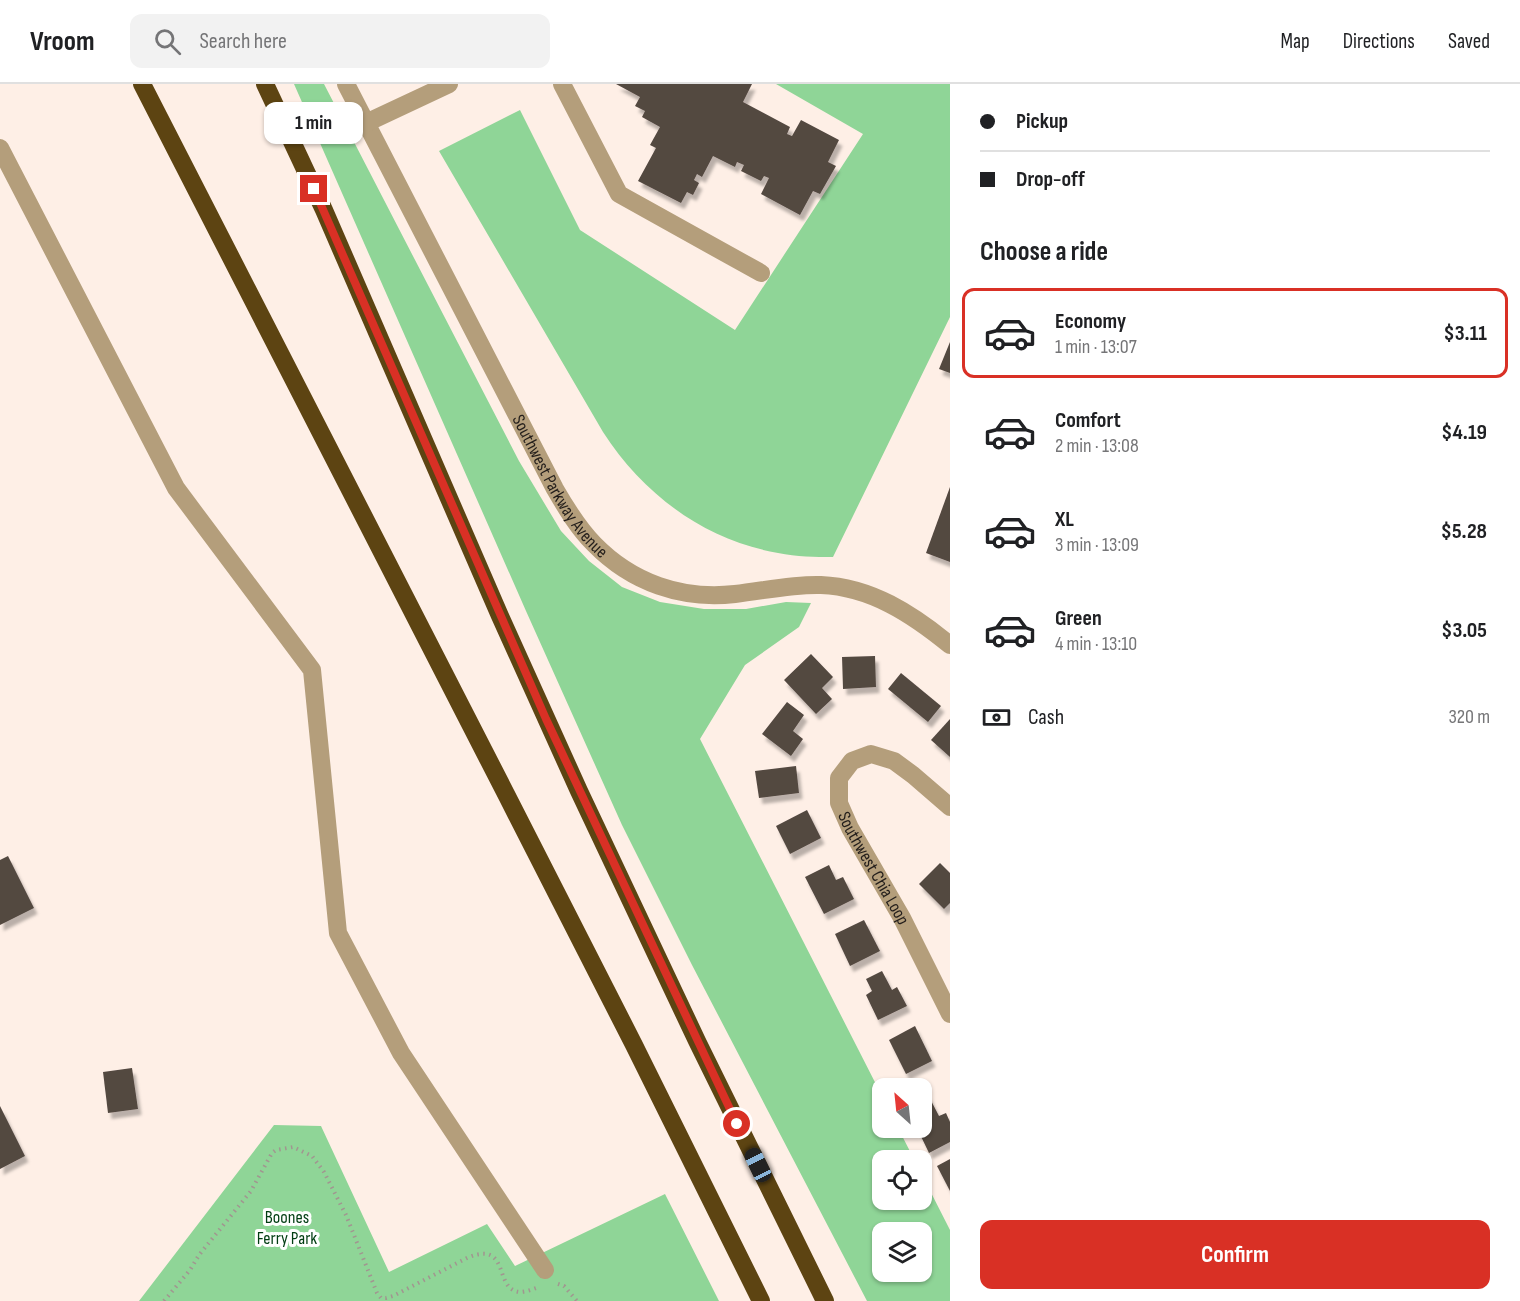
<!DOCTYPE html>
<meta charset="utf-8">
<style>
body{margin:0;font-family:"Sofia Sans Condensed",sans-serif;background:#f2f2f2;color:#202124;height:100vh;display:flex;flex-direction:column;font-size:22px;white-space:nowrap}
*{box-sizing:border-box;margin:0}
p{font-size:20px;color:#757577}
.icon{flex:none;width:33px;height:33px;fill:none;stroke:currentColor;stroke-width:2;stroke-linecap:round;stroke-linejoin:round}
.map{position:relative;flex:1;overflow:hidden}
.side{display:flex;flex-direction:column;background:#fff;width:570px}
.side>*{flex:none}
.banner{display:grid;align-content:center;height:132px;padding:0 30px;background:#fff}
.needle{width:39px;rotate:333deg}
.tools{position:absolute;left:872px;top:994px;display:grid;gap:12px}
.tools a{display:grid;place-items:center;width:60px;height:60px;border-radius:12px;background:#fff;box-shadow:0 2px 4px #0004;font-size:30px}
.end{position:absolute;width:27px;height:27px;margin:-14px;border:8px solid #d93025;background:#fff;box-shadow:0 0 0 3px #fff}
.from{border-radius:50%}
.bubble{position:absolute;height:42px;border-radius:12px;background:#fff;box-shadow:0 2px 4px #0004;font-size:20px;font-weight:700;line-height:42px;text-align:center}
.car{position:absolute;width:18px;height:36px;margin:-18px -9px;border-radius:8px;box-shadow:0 0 4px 2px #0007;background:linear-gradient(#222 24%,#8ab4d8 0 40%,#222 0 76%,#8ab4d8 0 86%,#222 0)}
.banner b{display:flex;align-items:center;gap:21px;height:57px;font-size:22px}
.banner b+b{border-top:2px solid #e0e0e0}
.banner i{width:15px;height:15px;background:#202124}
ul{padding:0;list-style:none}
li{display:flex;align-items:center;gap:18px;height:90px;margin:0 12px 9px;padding:0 18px;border:3px solid transparent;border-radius:12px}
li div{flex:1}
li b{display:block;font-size:22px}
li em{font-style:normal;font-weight:700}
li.on{border-color:#d93025}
li>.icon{width:54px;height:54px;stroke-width:1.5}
h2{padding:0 30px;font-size:27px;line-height:72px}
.pay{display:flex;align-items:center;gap:15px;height:66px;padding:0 30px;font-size:22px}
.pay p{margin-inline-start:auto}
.action{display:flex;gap:12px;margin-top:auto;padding:12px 30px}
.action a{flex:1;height:69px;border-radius:12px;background:#d93025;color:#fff;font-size:24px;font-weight:700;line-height:69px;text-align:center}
header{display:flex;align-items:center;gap:36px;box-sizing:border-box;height:84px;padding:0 30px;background:#fff;border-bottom:2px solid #e0e0e0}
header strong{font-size:28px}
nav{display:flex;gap:33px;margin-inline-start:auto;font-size:21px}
.search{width:420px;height:54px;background:#f2f2f2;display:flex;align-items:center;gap:15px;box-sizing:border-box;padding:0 21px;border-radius:12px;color:#757577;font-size:22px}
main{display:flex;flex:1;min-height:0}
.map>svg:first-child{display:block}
.green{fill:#8fd597;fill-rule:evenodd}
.building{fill:#534841;filter:url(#shadow)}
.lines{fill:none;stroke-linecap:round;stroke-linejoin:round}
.path{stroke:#a19690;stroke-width:4;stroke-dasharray:1.5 4.5;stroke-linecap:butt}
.minor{stroke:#b49e7b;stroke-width:18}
.highway{stroke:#5d4412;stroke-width:18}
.route{stroke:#d93025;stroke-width:8}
.labels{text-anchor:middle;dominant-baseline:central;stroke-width:6;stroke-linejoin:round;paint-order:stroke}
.street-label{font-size:18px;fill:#231e1b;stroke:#fff}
.park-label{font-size:18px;fill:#013d12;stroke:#fff}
</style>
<header>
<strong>Vroom</strong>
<div class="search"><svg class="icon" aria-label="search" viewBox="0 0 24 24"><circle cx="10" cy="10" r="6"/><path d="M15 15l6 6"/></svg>Search here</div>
<nav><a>Map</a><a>Directions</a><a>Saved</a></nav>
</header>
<main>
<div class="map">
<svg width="950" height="1217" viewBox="0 0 950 1217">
<defs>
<filter id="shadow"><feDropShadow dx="3.5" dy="6" stdDeviation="1.5" flood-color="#0004"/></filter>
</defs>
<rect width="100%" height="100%" fill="#feefe6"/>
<g class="green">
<path d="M294,0H324L519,377L561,447L589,477L622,503L660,518L704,525H746L786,518L811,519L799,543L745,581L700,655L882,1012V1044H898L915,1077H882V1116H921V1089L950,1146V1217H867L692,881L622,741L526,527ZM882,1149H921V1188H882Z"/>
<path d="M776,0H950V233L833,473C815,473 797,473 778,469C704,456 643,410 603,348L439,67L520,26L580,146L735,246L863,50Z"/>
<polygon points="274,1041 321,1042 389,1188 487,1140 515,1182 665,1110 719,1217 139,1217"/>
</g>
<g class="building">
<polygon points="616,0 752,0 743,18 790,43 787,50 792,52 801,36 839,56 828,78 836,82 820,110 813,107 800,131 761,110 769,94 764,92 761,97 741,87 744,81 737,78 735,83 713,72 702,93 697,90 694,96 699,99 693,111 687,108 681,119 638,97 656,64 650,61 660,43 642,33 645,27 635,22 640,13"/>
<polygon points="950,258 950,289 939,285"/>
<polygon points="950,403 950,478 926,469"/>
<polygon points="811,570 833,593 822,604 832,615 816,630 784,596"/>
<polygon points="875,572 876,603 843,605 842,573"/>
<polygon points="901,589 941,622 928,638 888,605"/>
<polygon points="787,618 804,631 793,647 803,655 791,672 762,650"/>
<polygon points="950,635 950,673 931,656"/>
<polygon points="796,682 799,709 759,714 755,687"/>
<polygon points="807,726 821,754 790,770 776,742"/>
<polygon points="8,772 34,824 0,841 0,776"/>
<polygon points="940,779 950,789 950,819 944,825 919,800"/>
<polygon points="829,781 836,796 843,793 854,815 824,830 805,793"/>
<polygon points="864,836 880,867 850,882 835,850"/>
<polygon points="882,887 892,906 897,903 907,922 878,936 866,911 872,907 866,895"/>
<polygon points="915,942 932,977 906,990 889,956"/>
<polygon points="132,984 138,1025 108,1029 103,988"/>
<polygon points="928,1011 939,1032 946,1029 950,1038 950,1058 929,1069 917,1044 921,1044 921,1014"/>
<polygon points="0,1022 25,1072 0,1085"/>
<polygon points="950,1075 950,1107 937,1082"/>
</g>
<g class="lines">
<g class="path">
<polyline points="558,1200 564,1202 577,1217"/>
<path d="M164,1217L190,1186L199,1171L251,1107L272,1069L276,1066L293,1063L312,1072L324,1088L346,1131L377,1209L381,1214H386L393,1212L469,1173C511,1157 493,1206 520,1208C526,1208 533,1205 539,1203"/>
</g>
<g class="minor">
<path id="s1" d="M346,0L555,405C566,424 578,444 594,460C632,499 682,516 735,510C763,507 792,500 821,501C871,503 912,530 950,561"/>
<polyline points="562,0 619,110 761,189"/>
<polyline points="366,39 449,0"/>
<polyline points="0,64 176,404 312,586 338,849 401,969 545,1186"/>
<path id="s2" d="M950,723L913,691L894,677L871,670L852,677L839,694V719L850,744L902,834L950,930"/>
</g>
<g class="highway">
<polyline points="142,0 506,710 634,961 761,1217"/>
<polyline points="265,0 324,126 500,532 579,707 697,957 825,1217"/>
</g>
</g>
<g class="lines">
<polyline class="route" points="314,105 546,635 737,1040"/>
</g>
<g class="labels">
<g class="street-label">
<text stroke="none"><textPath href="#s1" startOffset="456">Southwest Parkway Avenue</textPath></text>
<text stroke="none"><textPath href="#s2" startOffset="237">Southwest Chia Loop</textPath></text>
</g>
<g class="park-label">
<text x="287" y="1133">Boones<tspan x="287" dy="21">Ferry Park</tspan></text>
</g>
</g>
</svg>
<div class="tools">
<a><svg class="needle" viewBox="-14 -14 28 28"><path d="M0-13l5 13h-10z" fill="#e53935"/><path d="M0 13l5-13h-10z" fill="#757577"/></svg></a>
<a><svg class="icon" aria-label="locate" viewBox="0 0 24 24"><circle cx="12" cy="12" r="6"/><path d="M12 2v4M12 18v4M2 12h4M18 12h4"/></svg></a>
<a><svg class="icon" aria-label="layers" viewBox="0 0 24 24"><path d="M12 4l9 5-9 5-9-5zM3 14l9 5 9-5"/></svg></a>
</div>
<i class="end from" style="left:737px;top:1040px"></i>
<i class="end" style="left:314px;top:105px"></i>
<div class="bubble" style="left:264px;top:18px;width:99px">1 min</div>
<i class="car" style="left:758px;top:1081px;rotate:334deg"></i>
</div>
<section class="side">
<div class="banner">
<b><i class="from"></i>Pickup</b>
<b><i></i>Drop-off</b>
</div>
<h2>Choose a ride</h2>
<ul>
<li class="on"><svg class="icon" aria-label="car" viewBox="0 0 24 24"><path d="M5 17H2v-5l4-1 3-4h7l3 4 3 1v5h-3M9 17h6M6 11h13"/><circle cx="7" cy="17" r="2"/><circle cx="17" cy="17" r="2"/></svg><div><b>Economy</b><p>1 min · 13:07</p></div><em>$3.11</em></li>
<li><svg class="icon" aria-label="car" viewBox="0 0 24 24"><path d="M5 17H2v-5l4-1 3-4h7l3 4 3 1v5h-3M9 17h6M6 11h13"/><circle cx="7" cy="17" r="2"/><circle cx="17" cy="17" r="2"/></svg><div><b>Comfort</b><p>2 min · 13:08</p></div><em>$4.19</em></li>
<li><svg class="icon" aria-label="car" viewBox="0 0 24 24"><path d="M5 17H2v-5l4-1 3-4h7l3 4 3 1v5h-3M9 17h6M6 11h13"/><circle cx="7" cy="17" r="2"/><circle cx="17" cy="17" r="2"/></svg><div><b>XL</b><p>3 min · 13:09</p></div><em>$5.28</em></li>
<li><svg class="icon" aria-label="car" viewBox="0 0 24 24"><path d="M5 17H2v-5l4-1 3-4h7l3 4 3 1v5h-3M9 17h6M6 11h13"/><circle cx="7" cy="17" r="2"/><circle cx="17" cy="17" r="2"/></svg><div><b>Green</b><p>4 min · 13:10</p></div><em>$3.05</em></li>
</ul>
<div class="pay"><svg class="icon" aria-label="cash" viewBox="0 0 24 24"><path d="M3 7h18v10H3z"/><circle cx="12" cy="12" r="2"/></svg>Cash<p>320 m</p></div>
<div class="action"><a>Confirm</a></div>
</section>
</main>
